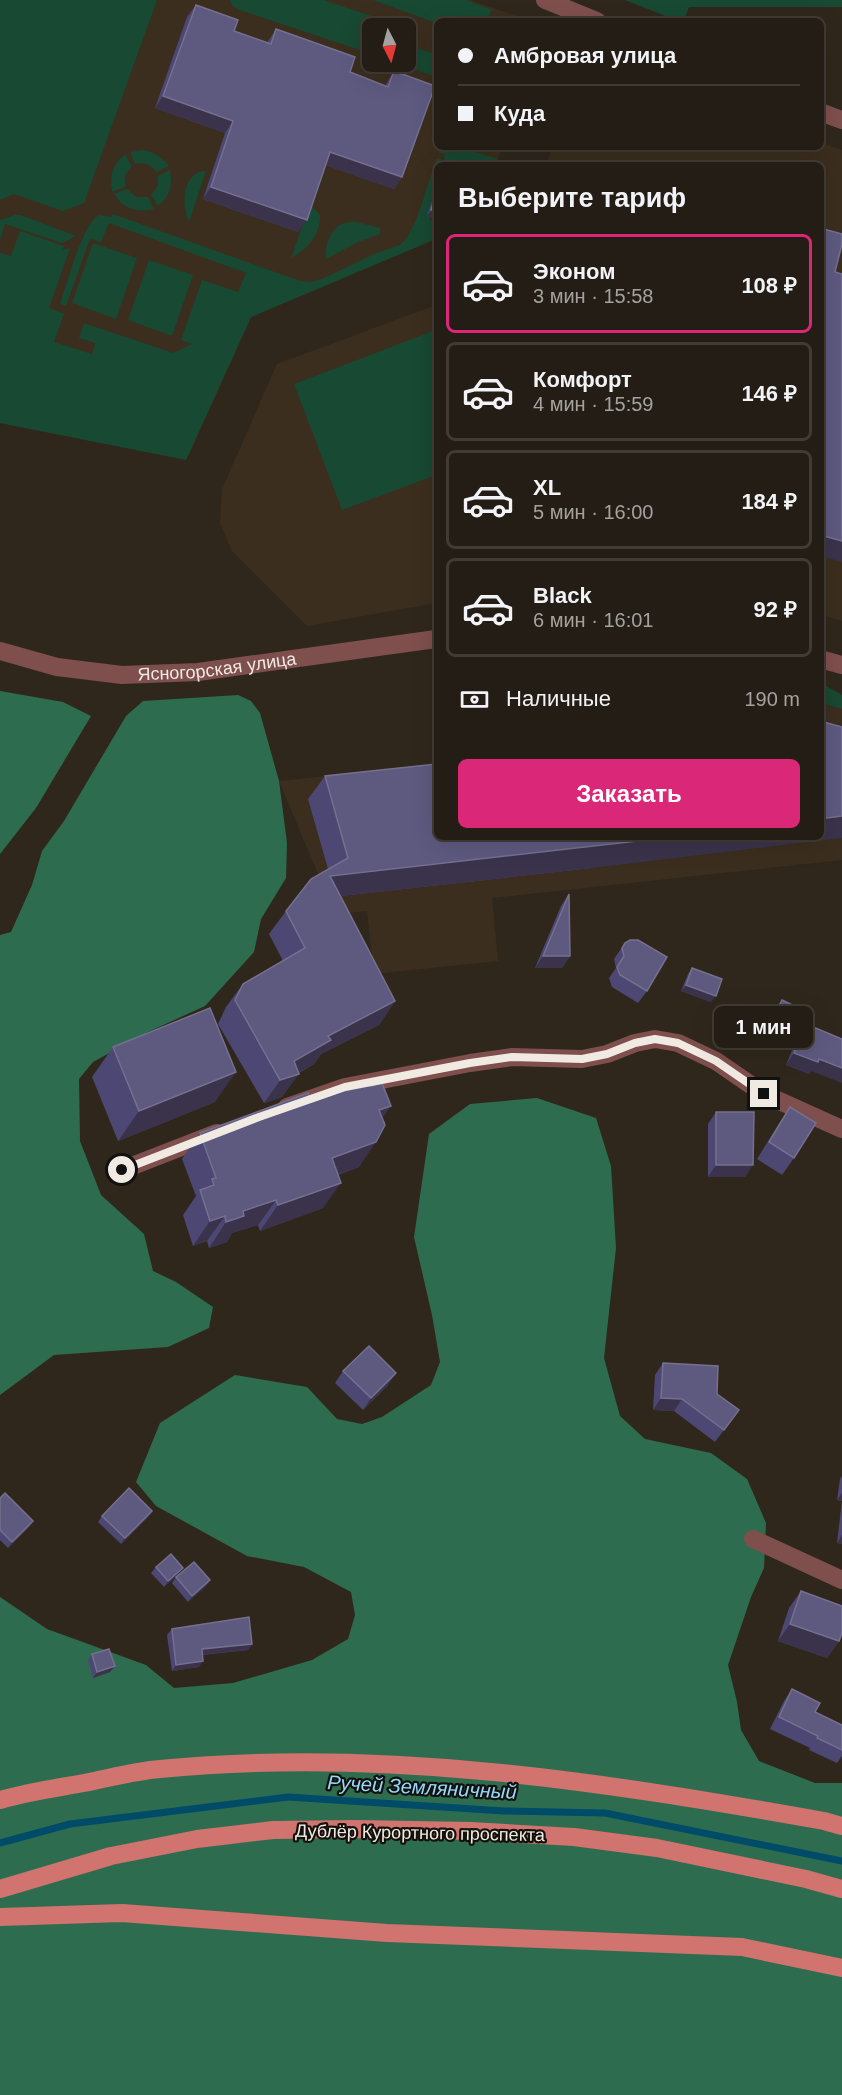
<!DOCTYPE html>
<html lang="ru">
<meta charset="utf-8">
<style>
body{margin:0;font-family:Helvetica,sans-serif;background:#302a22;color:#f1f3f6;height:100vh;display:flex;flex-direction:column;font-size:22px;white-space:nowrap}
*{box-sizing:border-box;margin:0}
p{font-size:20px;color:#a3a2a0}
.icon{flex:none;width:33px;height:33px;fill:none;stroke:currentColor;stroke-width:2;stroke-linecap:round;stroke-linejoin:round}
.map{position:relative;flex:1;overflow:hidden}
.details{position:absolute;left:434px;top:162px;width:390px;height:678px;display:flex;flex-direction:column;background:#241d15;border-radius:9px;box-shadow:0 6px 24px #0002,0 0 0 2px #413b34}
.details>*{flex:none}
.banner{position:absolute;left:434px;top:18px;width:390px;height:132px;border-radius:9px;box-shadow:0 6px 24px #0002,0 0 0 2px #413b34;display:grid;align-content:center;height:132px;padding:0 24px;background:#241d15}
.needle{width:39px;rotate:174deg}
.controls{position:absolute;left:362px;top:18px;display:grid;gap:12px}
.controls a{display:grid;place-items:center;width:54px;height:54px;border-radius:9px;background:#241d15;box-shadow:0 6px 24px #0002,0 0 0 2px #413b34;font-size:30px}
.end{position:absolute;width:27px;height:27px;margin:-14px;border:8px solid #f0eae3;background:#111;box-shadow:0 0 0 3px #111}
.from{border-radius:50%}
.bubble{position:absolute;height:42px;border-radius:9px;background:#241d15;box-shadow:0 6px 24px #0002,0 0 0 2px #413b34;font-size:20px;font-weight:700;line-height:42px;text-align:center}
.banner b{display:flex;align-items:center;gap:21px;height:57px;font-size:22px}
.banner b+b{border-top:2px solid #413b34}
.banner i{width:15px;height:15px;background:#f1f3f6}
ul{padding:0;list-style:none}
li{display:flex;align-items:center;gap:18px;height:99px;margin:0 12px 9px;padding:0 12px;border:3px solid #413b34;border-radius:9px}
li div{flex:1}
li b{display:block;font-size:22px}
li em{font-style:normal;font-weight:700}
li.on{border-color:#db2777}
li>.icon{width:54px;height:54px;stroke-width:1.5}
h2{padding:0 24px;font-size:27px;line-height:72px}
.pay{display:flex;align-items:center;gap:15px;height:66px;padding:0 24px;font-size:22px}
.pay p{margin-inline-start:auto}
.button{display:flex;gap:12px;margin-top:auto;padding:12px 24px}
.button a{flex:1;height:69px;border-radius:9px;background:#db2777;color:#fff;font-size:24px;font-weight:700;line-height:69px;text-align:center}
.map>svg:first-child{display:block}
.built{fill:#3b2e1e;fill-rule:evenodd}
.green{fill:#184932}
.forest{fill:#2e6c4f}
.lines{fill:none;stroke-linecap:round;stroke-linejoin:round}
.stream{stroke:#004b68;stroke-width:7}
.minor{stroke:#7e4f4d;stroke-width:18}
.major{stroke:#d1736f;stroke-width:18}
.wall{fill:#4c4773}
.shaded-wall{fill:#3a334b}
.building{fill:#5e597f;stroke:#75708f;stroke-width:1.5}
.route{stroke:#f0eae3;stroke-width:8}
.labels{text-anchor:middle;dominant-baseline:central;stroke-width:4.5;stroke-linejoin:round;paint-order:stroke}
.street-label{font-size:18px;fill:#f0eae3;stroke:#14110c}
.water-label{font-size:20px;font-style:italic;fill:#92d9fe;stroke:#14110c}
</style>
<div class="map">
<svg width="842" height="2095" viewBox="0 0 842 2095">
<rect width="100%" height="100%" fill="#30271c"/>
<g class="built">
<path d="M0,0H471L530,21H436V147H502L496,165H436V238L254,311L189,455L0,412ZM372,28H405V62H372Z"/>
<polygon points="821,143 842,150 842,621 820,615 820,165 546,165 553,147 820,147"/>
<polygon points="436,305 436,603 307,626 232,551 220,523 222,489 277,364"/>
<polygon points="821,703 842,709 842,860 492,898 498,961 374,974 367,911 335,914 279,781 436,765 436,837 820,837"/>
</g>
<g class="green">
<polygon points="0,0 157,0 84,203 63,211 14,194 0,200"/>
<polygon points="230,0 324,0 380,19 377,28 372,28 372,54 237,9 232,5"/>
<polygon points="373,0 466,0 492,10 486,21 436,21 436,23"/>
<polygon points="625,0 842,0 842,7 689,7 684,21 678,21"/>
<polygon points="405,45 436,54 436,77 395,62 405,62"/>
<path d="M441,147H458L498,159L496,165H436V203L430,201L433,204L429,220L436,223V239L251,317L186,460L0,423V253L11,256L20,231L64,246L63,250L70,248L49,308L64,314L54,342L92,354L95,343L79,338L84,323L173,353L192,344L181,340L202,280L238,292L246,273L109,223L101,242L90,239L66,306L60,304C68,282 81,226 99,215L111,217L113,214L300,281L312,282L322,279L374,254L400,245L407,238L417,218L437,158L444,160L445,154L439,153Z"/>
<path d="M144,150C155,153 162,157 169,166L157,172C151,165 144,161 135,164L130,152Z"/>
<path d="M125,154L132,166L125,175V187L112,192C109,175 113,164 125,154Z"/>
<path d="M170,170C173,185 170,197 158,206L151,195L158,186V176Z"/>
<path d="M202,171H206L189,222C182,205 181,178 202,171Z"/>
<path d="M127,189L136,197H148L154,209C136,213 124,209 114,194Z"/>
<path d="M310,204L320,215C321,235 307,249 291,258Z"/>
<polygon points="15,215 21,215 76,236 62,243 5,224 0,240 0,220"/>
<path d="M357,222L380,228V234L358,242L326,259C324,248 330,229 342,224C346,222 352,222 357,222Z"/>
<polygon points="93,243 137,258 116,319 72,303"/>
<polygon points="149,260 193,275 172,336 128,320"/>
<polygon points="436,330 436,475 342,510 294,384"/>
<polygon points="821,683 842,695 842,709 821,703"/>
</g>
<g class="forest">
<polygon points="0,691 63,702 91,716 36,808 0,854"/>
<polygon points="238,695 251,701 260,713 279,781 287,843 286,878 261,919 254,952 205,1006 148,1032 93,1062 79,1079 80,1141 101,1195 144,1234 153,1271 176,1282 213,1307 209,1328 168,1347 54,1355 0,1395 0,935 11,932 32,885 42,851 64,821 126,716 143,701"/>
<polygon points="537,1098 596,1118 611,1166 616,1248 604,1358 620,1416 645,1439 711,1453 747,1479 766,1523 764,1568 751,1597 728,1665 737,1702 741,1730 759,1761 815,1783 842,1783 842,2095 0,2095 0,1597 47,1629 146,1665 174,1688 233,1683 312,1660 348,1639 355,1615 351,1592 304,1567 247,1556 156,1506 136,1482 160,1423 235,1375 307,1387 337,1419 362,1424 382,1417 431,1385 440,1362 432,1315 414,1237 429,1134 470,1104"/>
</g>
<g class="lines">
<polyline class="stream" points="0,1843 70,1824 288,1797 504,1811 605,1813 842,1861"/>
<g class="minor">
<polyline points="545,0 597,21"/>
<polyline points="820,112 842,120"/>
<path id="s1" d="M0,651L57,667L122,675L198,672L436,639"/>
<polyline points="820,659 842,665"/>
<polyline points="287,1107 345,1087 470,1063 512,1057 582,1059 607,1054 635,1043 655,1039 678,1043 716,1061 764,1094 842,1129"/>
<polyline points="122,1170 217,1133"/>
<polyline points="753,1539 842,1580"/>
</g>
<g class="major">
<path d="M0,1800C28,1792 56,1788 84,1783C110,1778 135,1771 160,1769C383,1747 605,1782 824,1821L842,1826"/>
<polyline points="0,1889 111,1856 197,1839 273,1830 356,1829 471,1831 574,1837 657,1848 806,1879 842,1889"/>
<polyline points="0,1917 122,1913 387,1933 742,1947 842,1968"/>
</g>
</g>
<g class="wall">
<polygon points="196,5 234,31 267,43 276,29 350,72 385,86 394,71 402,177 394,189 325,165 298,232 203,199 225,133 155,108 187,17"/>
<polygon points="436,194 436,219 427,216 433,198"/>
<polygon points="325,776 592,868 341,896 395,1001 379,1025 321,1054 314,1064 299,1073 282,1097 264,1103 218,1024 226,1007 243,984 283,961 269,934 286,911 328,869 308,799"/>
<polygon points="569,894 570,956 562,968 535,968 561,906"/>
<polygon points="625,943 647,991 638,1003 612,987 609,978 616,968 614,959"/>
<polygon points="692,968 711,1002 681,991 688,974"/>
<polygon points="782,1000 792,1029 788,1035 768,1026 778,1006"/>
<polygon points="806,1024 811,1071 809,1074 786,1065 798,1036"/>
<polygon points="113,1047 215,1102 118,1141 92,1077"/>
<polygon points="311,1102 382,1118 359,1167 338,1175 323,1208 260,1231 258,1225 232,1233 227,1242 209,1248 207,1241 193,1246 183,1215 196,1196 182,1159 200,1133"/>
<polygon points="790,1107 794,1158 782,1175 757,1159 778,1125"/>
<polygon points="716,1112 745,1177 708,1177 708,1124"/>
<polygon points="663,1363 730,1422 715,1442 674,1411 653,1410 655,1375"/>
<polygon points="343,1371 388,1385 363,1410 335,1383"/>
<polygon points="842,1476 842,1544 837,1543 842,1501 837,1500 840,1479"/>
<polygon points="0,1498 33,1521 29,1527 8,1548 0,1540"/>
<polygon points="152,1511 148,1517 121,1544 98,1522 102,1516"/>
<polygon points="156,1567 179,1574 164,1587 151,1573"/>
<polygon points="176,1577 210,1580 206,1586 188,1602 172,1583"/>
<polygon points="801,1591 839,1641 827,1658 778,1641 789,1608"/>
<polygon points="172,1629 252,1644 248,1650 202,1655 199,1667 172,1671 167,1635"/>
<polygon points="92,1654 115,1666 110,1672 93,1678 88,1660"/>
<polygon points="792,1689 815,1712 842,1725 842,1756 837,1763 809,1750 810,1748 770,1729 784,1701"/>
</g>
<g class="shaded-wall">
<polygon points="163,96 233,121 225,133 155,108"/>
<polygon points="462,147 482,147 478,152"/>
<polygon points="330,152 402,177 394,189 322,164"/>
<polygon points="211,187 307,220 298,232 203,199"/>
<polygon points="431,210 436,211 436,219 427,216"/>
<polygon points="820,535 842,541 842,562 820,556"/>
<polygon points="842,816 842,838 592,868 314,899 330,876 673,837 820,837 820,819"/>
<polygon points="543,956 570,956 562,968 535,968"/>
<polygon points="686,985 716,996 711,1002 681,991"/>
<polygon points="395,1001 379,1025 321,1054 314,1064 294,1075 299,1074 282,1097 264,1103 294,1061 328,1036"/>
<polygon points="794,1053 819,1059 842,1068 842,1083 811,1071 809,1074 786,1065"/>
<polygon points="236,1072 215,1102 118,1141 139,1111"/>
<polygon points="391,1106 373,1131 379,1110"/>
<polygon points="376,1142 359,1167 314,1183 332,1158"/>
<polygon points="716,1165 753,1165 745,1177 708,1177"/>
<polygon points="341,1183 323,1208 260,1231 278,1205"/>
<polygon points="276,1200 258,1225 232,1233 227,1242 209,1248 226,1222 243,1211"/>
<polygon points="225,1216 207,1241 193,1246 210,1221"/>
<polygon points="396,1373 388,1385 363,1410 371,1398"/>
<polygon points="661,1398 682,1399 674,1411 653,1410"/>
<polygon points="842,1493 842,1501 837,1500"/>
<polygon points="152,1511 148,1517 121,1544 125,1538"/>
<polygon points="33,1521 29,1527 8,1548 12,1542"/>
<polygon points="842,1535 842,1544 837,1543"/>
<polygon points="183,1568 179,1574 164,1587 168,1581"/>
<polygon points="210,1580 206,1586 188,1602 192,1596"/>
<polygon points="790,1624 839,1641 827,1658 778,1641"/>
<polygon points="252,1644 248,1650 197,1655 202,1649"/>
<polygon points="203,1661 199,1667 172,1671 176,1665"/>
<polygon points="115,1666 110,1672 93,1678 97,1672"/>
</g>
<g class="building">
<polygon points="196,5 238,20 234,31 271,44 276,29 355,57 350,72 388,87 394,71 435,86 402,177 330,152 307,220 211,187 233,121 163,96"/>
<polygon points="436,195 436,211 431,210"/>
<polygon points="820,228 842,234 842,244 835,272 842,274 842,541 820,535"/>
<polygon points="820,721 842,727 842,816 820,819"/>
<polygon points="436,764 436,837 673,837 330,876 395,1001 328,1036 331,1040 294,1061 299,1074 280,1080 235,1000 243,984 305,948 286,911 311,879 348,858 325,776"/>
<polygon points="569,894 570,956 543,956"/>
<polygon points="630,940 638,940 667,957 647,991 620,975 617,967 624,956 622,948 625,943"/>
<polygon points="692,968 722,979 716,996 686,985"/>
<polygon points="782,1000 801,1009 792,1029 772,1020"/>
<polygon points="210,1008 236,1072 139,1111 113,1047"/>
<polygon points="806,1024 842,1039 842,1068 819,1059 818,1062 794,1053"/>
<polygon points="369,1082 371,1086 382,1083 391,1106 379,1110 385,1125 376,1142 332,1158 341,1183 278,1205 276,1200 243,1211 244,1216 226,1222 225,1216 210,1221 200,1190 214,1185 212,1179 216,1178 200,1133 308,1093 311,1102"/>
<polygon points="790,1107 816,1123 794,1158 769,1142"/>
<polygon points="716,1112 754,1112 753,1165 716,1165"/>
<polygon points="369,1346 396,1373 371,1398 343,1371"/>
<polygon points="663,1363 718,1366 717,1394 739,1410 724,1430 682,1399 661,1398"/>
<polygon points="129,1488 152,1511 125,1538 102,1516"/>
<polygon points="5,1493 33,1521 12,1542 0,1530 0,1498"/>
<polygon points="171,1554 183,1568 168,1581 156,1567"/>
<polygon points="194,1562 210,1580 192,1596 176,1577"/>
<polygon points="801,1591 842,1606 842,1633 839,1641 790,1624"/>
<polygon points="249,1617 252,1644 202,1649 203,1661 176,1665 172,1629"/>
<polygon points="109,1649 115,1666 97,1672 92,1654"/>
<polygon points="792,1689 820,1703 815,1712 842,1725 842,1750 817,1738 818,1736 779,1717"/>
</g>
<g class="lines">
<polyline class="route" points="122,1170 259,1117 345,1087 470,1063 512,1057 582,1059 607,1054 635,1043 655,1039 678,1043 716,1061 764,1094"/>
</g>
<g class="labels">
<g class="street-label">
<text stroke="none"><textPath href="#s1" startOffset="220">Ясногорская улица</textPath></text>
<text transform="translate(420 1833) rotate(1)">Дублёр Курортного проспекта</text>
</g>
<g class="water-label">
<text transform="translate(422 1787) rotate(3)">Ручей Земляничный</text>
</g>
</g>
</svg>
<div class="controls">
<a><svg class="needle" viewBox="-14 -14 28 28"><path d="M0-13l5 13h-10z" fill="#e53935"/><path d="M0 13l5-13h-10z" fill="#a3a2a0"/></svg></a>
</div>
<i class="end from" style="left:122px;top:1170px"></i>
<i class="end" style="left:764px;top:1094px"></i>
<div class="bubble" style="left:714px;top:1006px;width:99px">1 мин</div>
<div class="banner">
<b><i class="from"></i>Амбровая улица</b>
<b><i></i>Куда</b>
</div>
<section class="details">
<h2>Выберите тариф</h2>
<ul>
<li class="on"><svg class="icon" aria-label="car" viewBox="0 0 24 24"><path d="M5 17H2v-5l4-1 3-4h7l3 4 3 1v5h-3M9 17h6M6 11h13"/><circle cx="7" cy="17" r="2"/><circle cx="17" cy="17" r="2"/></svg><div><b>Эконом</b><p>3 мин · 15:58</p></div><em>108 ₽</em></li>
<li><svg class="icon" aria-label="car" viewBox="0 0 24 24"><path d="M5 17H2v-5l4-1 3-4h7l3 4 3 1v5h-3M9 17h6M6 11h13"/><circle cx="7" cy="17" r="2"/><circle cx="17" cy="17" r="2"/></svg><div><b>Комфорт</b><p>4 мин · 15:59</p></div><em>146 ₽</em></li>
<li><svg class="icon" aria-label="car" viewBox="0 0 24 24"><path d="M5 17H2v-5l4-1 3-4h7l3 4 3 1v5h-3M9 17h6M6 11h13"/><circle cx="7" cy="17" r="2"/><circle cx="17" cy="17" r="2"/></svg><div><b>XL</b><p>5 мин · 16:00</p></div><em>184 ₽</em></li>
<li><svg class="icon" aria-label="car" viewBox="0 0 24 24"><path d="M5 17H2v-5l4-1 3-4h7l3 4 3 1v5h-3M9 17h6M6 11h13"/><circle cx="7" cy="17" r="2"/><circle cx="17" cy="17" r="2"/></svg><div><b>Black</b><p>6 мин · 16:01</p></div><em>92 ₽</em></li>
</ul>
<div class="pay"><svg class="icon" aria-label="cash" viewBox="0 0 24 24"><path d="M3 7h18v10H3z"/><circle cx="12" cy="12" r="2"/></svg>Наличные<p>190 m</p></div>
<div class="button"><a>Заказать</a></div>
</section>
</div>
